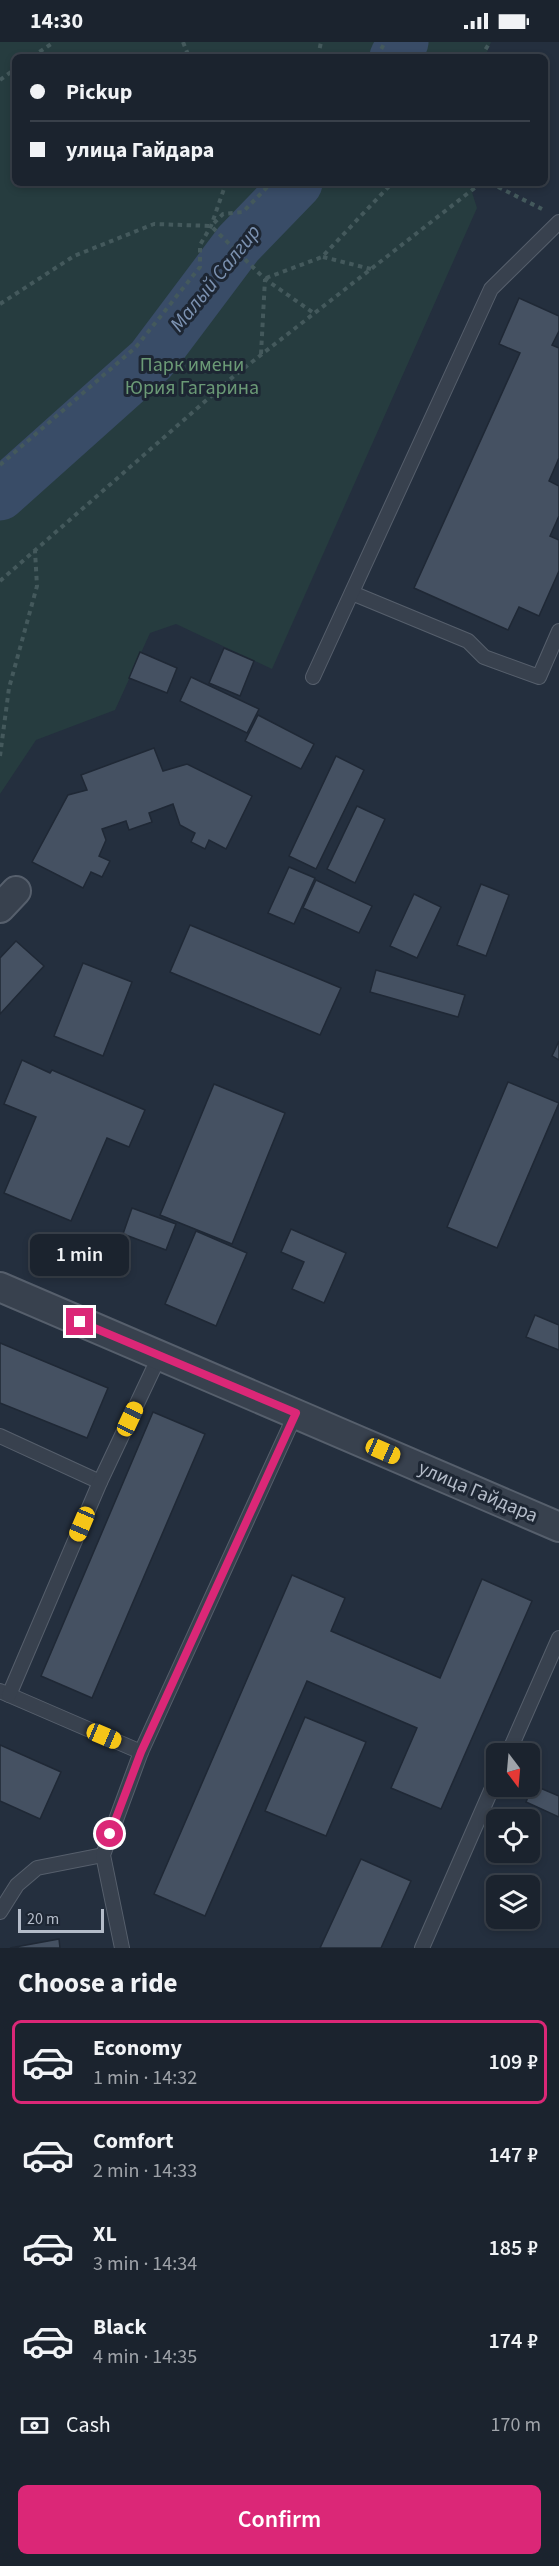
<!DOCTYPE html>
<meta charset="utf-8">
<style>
body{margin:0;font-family:"Source Sans 3",sans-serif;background:#242b36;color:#f1f3f6;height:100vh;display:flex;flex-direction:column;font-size:22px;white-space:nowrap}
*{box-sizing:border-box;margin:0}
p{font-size:20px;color:#a0a4aa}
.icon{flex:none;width:33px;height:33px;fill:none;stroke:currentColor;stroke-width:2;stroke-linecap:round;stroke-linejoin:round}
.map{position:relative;height:1906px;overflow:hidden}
.sheet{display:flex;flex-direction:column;background:#1b232e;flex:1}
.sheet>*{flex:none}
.hud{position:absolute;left:12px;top:12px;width:536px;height:132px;border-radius:9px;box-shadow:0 3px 9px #0003,0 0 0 2px #39404a;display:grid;align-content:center;height:132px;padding:0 18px;background:#1b232e}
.needle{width:39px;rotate:164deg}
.controls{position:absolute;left:486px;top:1701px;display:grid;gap:12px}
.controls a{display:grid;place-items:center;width:54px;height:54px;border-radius:9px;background:#1b232e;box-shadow:0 3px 9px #0003,0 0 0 2px #39404a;font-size:30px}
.scale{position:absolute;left:18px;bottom:15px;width:86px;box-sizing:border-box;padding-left:6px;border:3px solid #b4bcc9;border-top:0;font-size:16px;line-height:21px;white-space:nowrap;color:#b4bcc9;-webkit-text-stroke:4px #1d2633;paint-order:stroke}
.end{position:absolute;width:27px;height:27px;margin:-14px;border:8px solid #db2777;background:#fff;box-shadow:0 0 0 3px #fff}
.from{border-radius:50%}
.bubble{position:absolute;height:42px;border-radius:9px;background:#1b232e;box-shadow:0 3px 9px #0003,0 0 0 2px #39404a;font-size:20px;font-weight:600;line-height:42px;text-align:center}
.car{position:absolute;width:18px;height:36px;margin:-18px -9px;border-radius:8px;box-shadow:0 0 4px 2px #0007;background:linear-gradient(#f5c518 24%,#345 0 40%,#f5c518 0 76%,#345 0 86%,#f5c518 0)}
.hud b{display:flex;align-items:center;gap:21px;height:57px;font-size:22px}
.hud b+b{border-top:2px solid #39404a}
.hud i{width:15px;height:15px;background:#f1f3f6}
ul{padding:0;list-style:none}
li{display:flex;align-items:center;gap:18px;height:84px;margin:0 12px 9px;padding:0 6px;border:3px solid transparent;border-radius:9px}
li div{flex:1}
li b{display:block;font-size:22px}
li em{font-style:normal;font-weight:600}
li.current{border-color:#db2777}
li>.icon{width:54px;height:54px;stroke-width:1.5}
h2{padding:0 18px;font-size:27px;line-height:72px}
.pay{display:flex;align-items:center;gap:15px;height:66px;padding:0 18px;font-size:22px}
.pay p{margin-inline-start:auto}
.cta{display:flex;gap:12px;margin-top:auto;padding:12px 18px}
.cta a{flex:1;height:69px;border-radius:9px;background:#db2777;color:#fff;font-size:24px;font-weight:600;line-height:69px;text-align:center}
.status{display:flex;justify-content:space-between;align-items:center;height:42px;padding:0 30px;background:#1b232e;direction:ltr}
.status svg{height:16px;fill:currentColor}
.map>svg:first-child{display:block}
.green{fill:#263c3f}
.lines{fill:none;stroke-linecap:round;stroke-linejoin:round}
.river{stroke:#394c67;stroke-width:51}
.building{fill:#455162;stroke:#1f2835;stroke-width:1.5}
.lane-casing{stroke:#565f6c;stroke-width:16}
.street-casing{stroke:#565f6c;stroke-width:32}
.path{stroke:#44595c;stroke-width:4;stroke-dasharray:4.5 4.5;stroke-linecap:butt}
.lane{stroke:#38414e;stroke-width:14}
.street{stroke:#38414e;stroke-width:28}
.route{stroke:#db2777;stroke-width:8}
.labels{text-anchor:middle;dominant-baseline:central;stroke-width:6;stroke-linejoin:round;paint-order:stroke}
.park-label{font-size:20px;fill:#6b9a76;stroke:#1d2633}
.street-label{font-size:20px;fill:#b4bcc9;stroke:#1d2633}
.water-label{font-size:21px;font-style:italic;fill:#7c92b1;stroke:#1d2633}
</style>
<div class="status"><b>14:30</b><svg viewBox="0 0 49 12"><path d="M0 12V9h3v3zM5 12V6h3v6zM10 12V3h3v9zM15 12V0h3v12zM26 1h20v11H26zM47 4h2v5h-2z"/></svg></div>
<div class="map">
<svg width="559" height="1906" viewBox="0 0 559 1906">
<rect width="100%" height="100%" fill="#242f3e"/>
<polygon class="green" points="0,0 491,0 485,15 15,15 15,141 469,141 477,166 272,627 176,582 150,591 115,668 36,698 0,752"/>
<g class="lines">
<g class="river">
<polyline points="395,15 403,0"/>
<polyline points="0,453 151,318 238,202 297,141"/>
</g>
</g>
<g class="building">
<polygon points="519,256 559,274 559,289 552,303 559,306 559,416 549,439 559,444 559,474 550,494 559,498 559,529 539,574 519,565 508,588 414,546 520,311 499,302"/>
<polygon points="224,606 254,619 240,654 209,641"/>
<polygon points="140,610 177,626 167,651 129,636"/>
<polygon points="191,635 259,667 247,691 180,659"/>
<polygon points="258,673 314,702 301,727 245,699"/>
<polygon points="154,706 163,729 187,722 252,754 226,807 209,798 205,807 191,800 195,791 180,783 173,762 149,771 152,780 129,788 126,779 102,787 106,798 99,814 110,819 102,835 91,830 83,846 32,820 68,753 87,748 81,733"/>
<polygon points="336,714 364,728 316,827 289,814"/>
<polygon points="357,764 385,777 355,841 327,827"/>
<polygon points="289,825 315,836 294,882 268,871"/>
<polygon points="316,838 372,864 359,891 303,866"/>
<polygon points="481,842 509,853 486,914 457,903"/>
<polygon points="414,852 441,865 417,916 390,904"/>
<polygon points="190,883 341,946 320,993 170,930"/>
<polygon points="16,899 44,924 0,972 0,916"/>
<polygon points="83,921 132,940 103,1014 54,994"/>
<polygon points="376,928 465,953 458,975 370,950"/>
<polygon points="559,999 559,1018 552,1014"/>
<polygon points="22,1018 50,1031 52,1028 145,1068 129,1105 107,1096 71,1179 4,1151 36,1075 4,1062"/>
<polygon points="508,1040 559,1061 497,1206 447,1185"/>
<polygon points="214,1042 285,1071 232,1202 160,1173"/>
<polygon points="132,1166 176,1182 166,1208 123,1192"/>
<polygon points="291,1187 346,1211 324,1261 292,1247 304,1220 281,1210"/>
<polygon points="196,1189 247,1211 216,1284 165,1262"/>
<polygon points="535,1273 559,1283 559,1308 526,1295"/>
<polygon points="0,1301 108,1346 87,1396 0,1361"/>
<polygon points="153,1370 205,1392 92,1656 41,1634"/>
<polygon points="292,1533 345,1556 331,1589 440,1636 482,1537 532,1559 441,1767 391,1746 417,1686 307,1639 205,1874 154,1852"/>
<polygon points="305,1675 366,1700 326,1794 265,1769"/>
<polygon points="0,1703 61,1730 40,1777 0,1759"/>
<polygon points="533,1743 559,1754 559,1775 526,1760"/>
<polygon points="361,1817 411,1839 381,1906 320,1906"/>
<polygon points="59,1897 60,1906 10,1906"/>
</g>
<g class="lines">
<g class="lane-casing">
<g id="lane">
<polyline points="352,551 468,599 484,615 539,635 559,589"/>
<polyline points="313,635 491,247 559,180"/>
<polyline points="0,1394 100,1440"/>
<polyline points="0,1649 141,1710"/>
<polyline points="9,1653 100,1440 159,1315"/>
<polyline points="508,1712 559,1596"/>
<polyline points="0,1870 17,1843 37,1826 103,1813"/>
<polyline points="122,1906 103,1813 141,1710 296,1371"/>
<polyline points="422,1906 496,1737"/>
</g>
</g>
<g class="street-casing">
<g id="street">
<polyline points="0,866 16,849"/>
<polyline points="0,1245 559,1485"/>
</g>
</g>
<g class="path">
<polyline points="183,0 189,15"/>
<polyline points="32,15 54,0"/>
<polyline points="318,15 321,0"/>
<polyline points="377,15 385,0"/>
<polyline points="481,15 490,0"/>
<polyline points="0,38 15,27"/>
<polyline points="490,141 542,167"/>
<polyline points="214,181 223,172 243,170 271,141"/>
<polyline points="323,215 371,227"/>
<polyline points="266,236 322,215 392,141"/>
<polyline points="0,262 74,214 154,182 211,184 265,237 315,272"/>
<polyline points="261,312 265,237"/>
<polyline points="0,423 136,305 200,225 200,203 211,184 226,141"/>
<polyline points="0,539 234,334 481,141"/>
<polyline points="0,714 9,646 37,544 35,509"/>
</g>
<use href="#lane" class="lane"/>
<use href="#street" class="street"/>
</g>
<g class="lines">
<polyline class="route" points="80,1280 296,1371 141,1710 110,1792"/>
</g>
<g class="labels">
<g class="park-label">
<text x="192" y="323">Парк имени<tspan x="192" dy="23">Юрия Гагарина</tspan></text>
</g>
<g class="street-label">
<text transform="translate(478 1450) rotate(23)">улица Гайдара</text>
</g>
<g class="water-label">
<text transform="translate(215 236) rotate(-51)">Малый Салгир</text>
</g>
</g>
</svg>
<div class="controls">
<a><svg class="needle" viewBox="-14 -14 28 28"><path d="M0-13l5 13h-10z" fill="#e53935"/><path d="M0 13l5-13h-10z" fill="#a0a4aa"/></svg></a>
<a><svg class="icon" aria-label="locate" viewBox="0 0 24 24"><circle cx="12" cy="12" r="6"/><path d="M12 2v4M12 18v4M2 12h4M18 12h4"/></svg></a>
<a><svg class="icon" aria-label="layers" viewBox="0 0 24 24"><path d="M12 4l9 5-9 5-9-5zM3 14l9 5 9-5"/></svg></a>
</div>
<div class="scale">20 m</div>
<i class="end from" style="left:110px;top:1792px"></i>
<i class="end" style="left:80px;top:1280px"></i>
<div class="bubble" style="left:30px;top:1192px;width:99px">1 min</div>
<i class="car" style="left:130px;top:1377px;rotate:25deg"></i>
<i class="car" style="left:383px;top:1409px;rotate:114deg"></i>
<i class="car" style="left:82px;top:1482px;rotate:203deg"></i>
<i class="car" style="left:104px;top:1694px;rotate:113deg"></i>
<div class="hud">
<b><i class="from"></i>Pickup</b>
<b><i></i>улица Гайдара</b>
</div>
</div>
<section class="sheet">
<h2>Choose a ride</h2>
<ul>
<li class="current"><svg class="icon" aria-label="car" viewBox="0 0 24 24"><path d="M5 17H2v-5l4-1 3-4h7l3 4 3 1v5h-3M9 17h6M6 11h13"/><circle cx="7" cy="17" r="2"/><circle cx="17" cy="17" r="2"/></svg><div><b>Economy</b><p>1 min · 14:32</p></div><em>109 ₽</em></li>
<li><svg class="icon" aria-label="car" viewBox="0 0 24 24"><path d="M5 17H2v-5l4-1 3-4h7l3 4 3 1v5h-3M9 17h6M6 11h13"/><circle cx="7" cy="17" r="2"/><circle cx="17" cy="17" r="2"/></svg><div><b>Comfort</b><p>2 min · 14:33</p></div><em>147 ₽</em></li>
<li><svg class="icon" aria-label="car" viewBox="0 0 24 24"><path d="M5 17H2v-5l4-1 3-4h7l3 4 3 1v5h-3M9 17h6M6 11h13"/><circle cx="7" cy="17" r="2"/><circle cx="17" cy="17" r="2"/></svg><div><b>XL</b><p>3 min · 14:34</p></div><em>185 ₽</em></li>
<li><svg class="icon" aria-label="car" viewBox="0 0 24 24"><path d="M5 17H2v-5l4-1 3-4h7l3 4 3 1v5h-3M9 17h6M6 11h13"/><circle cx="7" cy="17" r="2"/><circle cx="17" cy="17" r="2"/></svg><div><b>Black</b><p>4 min · 14:35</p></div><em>174 ₽</em></li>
</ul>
<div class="pay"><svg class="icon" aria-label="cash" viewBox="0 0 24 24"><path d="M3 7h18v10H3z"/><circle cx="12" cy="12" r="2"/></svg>Cash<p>170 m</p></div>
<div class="cta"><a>Confirm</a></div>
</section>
